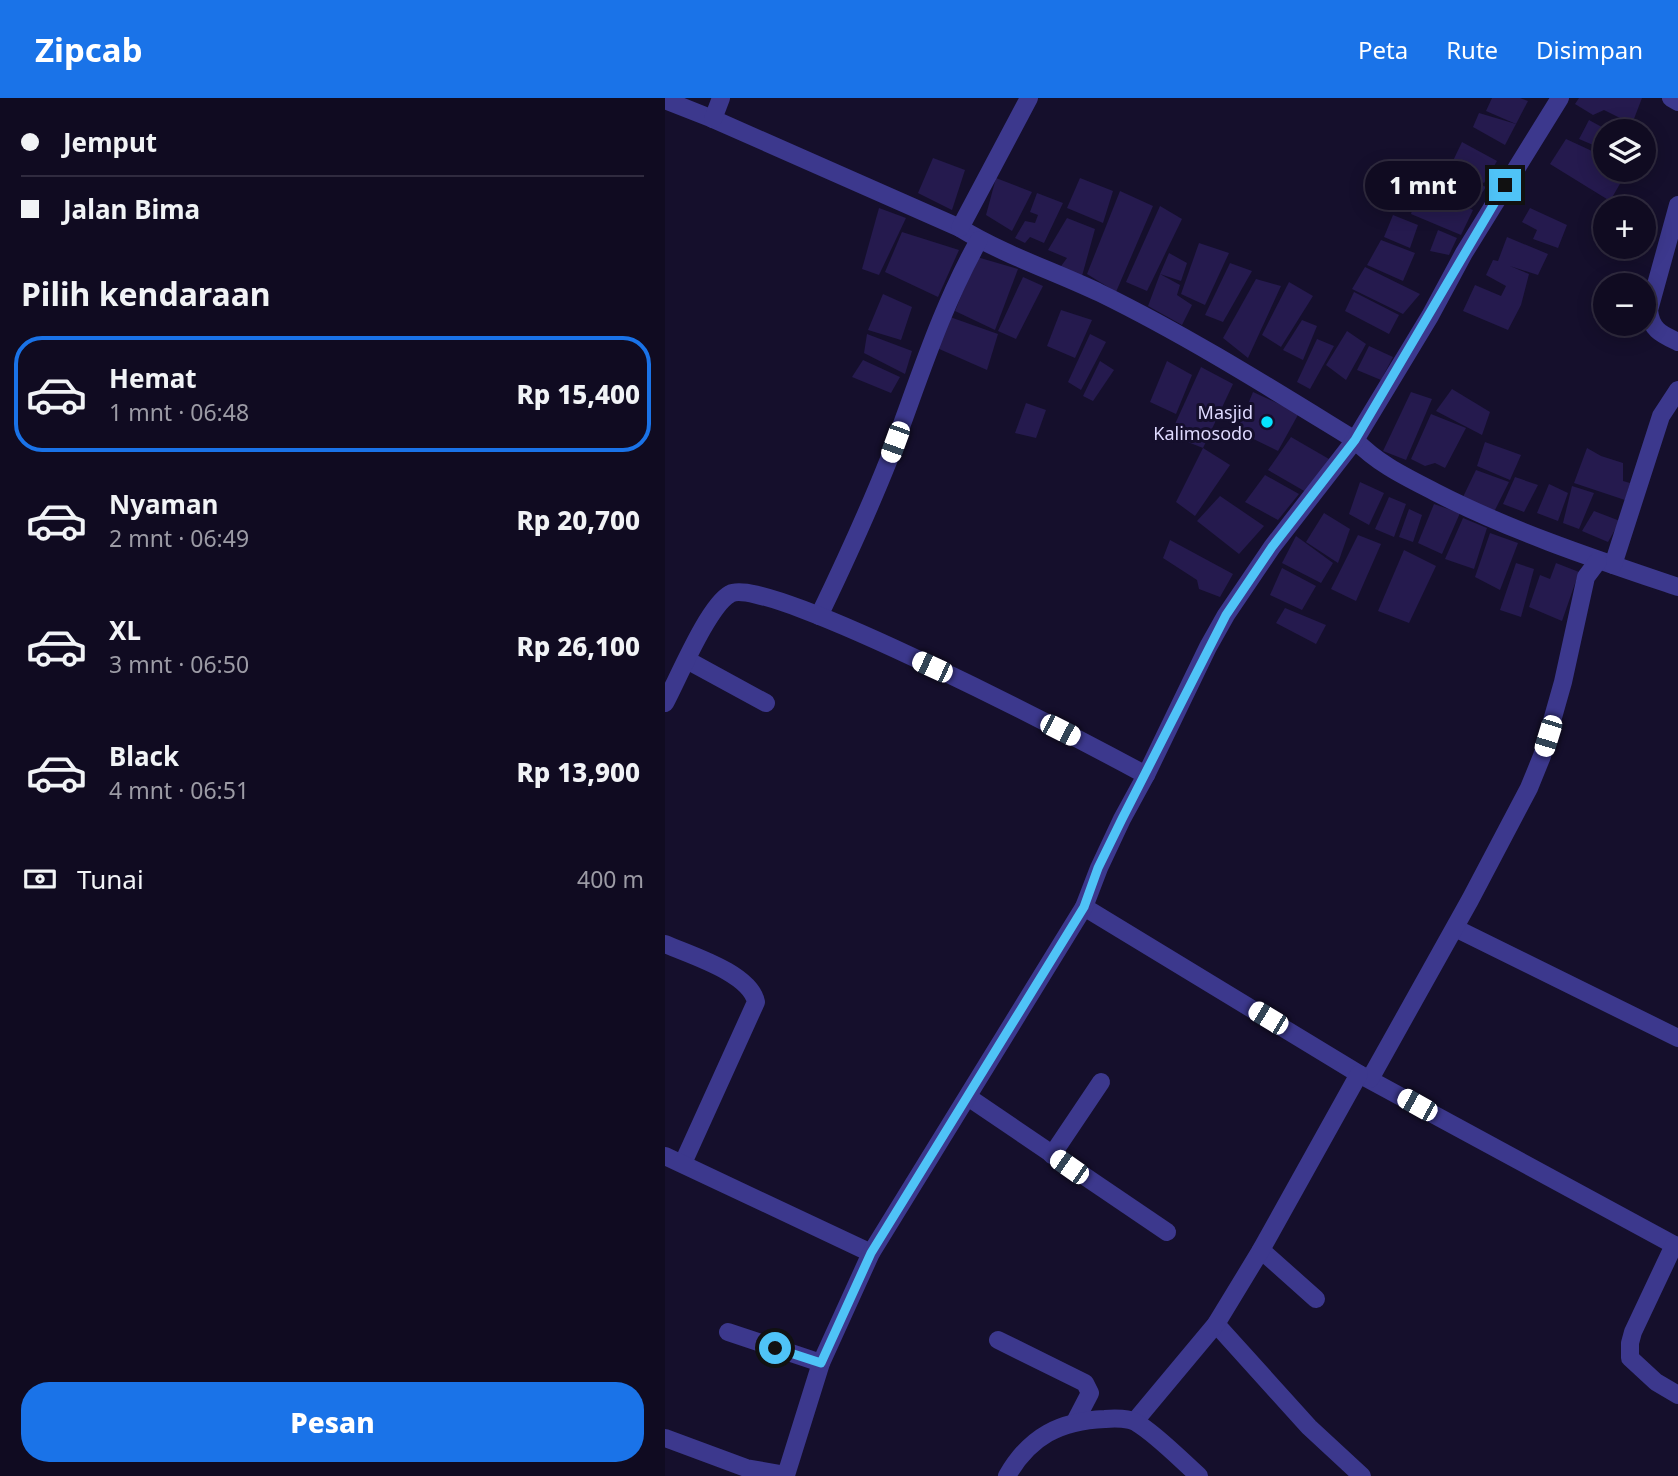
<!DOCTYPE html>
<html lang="id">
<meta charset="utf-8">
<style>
body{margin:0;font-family:"Noto Sans",sans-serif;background:#19142a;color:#f1f3f6;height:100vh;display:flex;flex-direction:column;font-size:26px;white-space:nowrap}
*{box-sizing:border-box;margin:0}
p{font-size:23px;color:#9c9ba5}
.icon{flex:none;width:38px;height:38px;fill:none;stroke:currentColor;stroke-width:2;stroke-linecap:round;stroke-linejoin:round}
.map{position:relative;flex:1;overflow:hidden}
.sheet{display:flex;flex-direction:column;background:#100b21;width:665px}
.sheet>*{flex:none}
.banner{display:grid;align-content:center;height:154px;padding:0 21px;background:#100b21}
.tools{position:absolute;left:928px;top:21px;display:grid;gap:14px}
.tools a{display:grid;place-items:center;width:63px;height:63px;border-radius:50%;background:#100b21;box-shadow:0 4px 18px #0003,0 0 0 2px #302b3f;font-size:35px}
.end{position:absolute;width:32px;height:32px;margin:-16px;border:9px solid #4fc3f7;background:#111;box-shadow:0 0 0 4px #111}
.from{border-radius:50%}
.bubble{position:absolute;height:49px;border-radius:24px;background:#100b21;box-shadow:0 4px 18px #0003,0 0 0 2px #302b3f;font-size:23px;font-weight:800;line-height:49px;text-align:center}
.car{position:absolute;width:21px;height:42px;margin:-21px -10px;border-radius:9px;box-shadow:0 0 5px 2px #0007;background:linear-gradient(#fff 24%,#345 0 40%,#fff 0 76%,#345 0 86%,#fff 0)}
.banner b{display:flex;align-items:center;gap:24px;height:66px;font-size:26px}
.banner b+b{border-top:2px solid #302b3f}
.banner i{width:18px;height:18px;background:#f1f3f6}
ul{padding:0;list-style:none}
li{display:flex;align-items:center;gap:21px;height:116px;margin:0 14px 10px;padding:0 7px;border:4px solid transparent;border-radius:28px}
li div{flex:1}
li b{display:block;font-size:26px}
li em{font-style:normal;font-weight:800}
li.active{border-color:#1a73e8}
li>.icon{width:63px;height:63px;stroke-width:1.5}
h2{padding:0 21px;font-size:32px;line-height:84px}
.pay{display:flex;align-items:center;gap:18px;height:77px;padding:0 21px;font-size:26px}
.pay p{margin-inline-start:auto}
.action{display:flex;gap:14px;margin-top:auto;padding:14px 21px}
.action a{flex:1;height:80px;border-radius:28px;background:#1a73e8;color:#fff;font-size:28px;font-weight:800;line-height:80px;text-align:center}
header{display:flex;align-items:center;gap:42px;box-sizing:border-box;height:98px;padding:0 35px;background:#1a73e8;color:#fff}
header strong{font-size:33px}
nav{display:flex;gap:38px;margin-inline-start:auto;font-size:24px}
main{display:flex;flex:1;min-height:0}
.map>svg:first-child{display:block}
.building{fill:#251a4e}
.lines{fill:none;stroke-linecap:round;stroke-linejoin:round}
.street{stroke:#3c388d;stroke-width:18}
.route{stroke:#4fc3f7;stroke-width:9}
.poi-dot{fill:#06e3ff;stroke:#150f2c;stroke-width:2.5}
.labels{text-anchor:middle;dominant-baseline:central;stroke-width:6;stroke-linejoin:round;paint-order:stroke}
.poi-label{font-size:18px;fill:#dfdaff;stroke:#150f2c;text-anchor:end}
</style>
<header>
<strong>Zipcab</strong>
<nav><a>Peta</a><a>Rute</a><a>Disimpan</a></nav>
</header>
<main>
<section class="sheet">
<div class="banner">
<b><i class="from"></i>Jemput</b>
<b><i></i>Jalan Bima</b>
</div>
<h2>Pilih kendaraan</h2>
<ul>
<li class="active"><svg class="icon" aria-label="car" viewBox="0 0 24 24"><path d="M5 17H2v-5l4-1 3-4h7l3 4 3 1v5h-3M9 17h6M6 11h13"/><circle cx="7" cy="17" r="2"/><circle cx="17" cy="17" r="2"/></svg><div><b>Hemat</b><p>1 mnt · 06:48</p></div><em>Rp 15,400</em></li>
<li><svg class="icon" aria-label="car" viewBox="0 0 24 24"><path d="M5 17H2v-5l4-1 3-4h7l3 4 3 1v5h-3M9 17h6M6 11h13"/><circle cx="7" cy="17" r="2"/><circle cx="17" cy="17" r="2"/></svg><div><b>Nyaman</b><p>2 mnt · 06:49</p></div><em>Rp 20,700</em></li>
<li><svg class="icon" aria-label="car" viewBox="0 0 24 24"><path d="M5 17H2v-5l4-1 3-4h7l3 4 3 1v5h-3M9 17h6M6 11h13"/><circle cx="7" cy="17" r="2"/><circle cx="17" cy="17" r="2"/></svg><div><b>XL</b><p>3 mnt · 06:50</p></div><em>Rp 26,100</em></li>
<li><svg class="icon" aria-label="car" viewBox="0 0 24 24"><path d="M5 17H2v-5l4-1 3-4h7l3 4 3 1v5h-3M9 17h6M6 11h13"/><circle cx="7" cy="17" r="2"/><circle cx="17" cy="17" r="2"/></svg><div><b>Black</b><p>4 mnt · 06:51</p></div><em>Rp 13,900</em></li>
</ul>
<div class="pay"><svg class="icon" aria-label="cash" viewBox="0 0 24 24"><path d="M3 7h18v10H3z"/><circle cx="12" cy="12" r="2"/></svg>Tunai<p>400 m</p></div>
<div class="action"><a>Pesan</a></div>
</section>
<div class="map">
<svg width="1013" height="1378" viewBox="0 0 1013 1378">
<rect width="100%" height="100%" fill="#150f2c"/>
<g class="building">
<polygon points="827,0 855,0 863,3 851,26 821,13"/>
<polygon points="914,0 977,0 967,26 939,12 928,17 910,6"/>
<polygon points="814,15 851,26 840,47 808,29"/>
<polygon points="924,22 944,33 940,33 940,52 914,41"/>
<polygon points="901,41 940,59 940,72 963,72 945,103 885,66"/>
<polygon points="797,44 832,63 819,85 786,67"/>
<polygon points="268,60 300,72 287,112 253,95"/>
<polygon points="783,72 821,89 808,108 770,93"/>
<polygon points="331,80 367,94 347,133 321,117"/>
<polygon points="415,80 448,93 438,125 402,110"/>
<polygon points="754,89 808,112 796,137 746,116"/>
<polygon points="455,93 488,108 451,194 422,176"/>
<polygon points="372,95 398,105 379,145 365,139 360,145 350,140 360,123 370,125 373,117 365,114"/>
<polygon points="495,108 517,121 482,193 461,184"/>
<polygon points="214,110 241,120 214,177 197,171"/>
<polygon points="865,110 902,127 893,150 868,141 872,132 857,124"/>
<polygon points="728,117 753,127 745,150 719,139"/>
<polygon points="402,120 430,131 417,178 394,171 402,160 383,152"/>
<polygon points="773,132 792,140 784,157 765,153"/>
<polygon points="237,134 294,152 273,199 220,174"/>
<polygon points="842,139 883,156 873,177 845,168 864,176 856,207 843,232 798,213 810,187 836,198 841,188 821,177 828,162 833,163"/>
<polygon points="716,142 750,155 738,183 702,167"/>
<polygon points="534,145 564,155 540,207 516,196"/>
<polygon points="504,155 522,165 516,183 495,176 515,187 512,197 527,207 517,227 483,208 495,176"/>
<polygon points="312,159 353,171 330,232 290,213"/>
<polygon points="565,165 587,173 558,224 540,217"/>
<polygon points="700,169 755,196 738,216 687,191"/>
<polygon points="358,179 378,188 351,241 333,233"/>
<polygon points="591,181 616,188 583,260 558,240"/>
<polygon points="624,184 648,198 616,249 597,237"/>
<polygon points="689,194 734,217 724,236 680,213"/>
<polygon points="218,196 247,209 236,242 203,232"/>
<polygon points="396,212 427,222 410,260 382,248"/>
<polygon points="285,219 333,236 322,272 272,250"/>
<polygon points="637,222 652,228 638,262 618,252"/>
<polygon points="682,233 701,246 681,282 661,267"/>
<polygon points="202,236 247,253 240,276 199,255"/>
<polygon points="425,236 441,244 416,292 403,284"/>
<polygon points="652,241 669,248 645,291 632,284"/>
<polygon points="704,248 728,259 716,282 692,272"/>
<polygon points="198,262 235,279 226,295 187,279"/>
<polygon points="435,263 449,272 428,303 418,298"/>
<polygon points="502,263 527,277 511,316 485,304"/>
<polygon points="536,269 568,286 538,350 505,337"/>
<polygon points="787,291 825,314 817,337 771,313"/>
<polygon points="588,294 634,315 613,353 572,333"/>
<polygon points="746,294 767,301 741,362 718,353"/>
<polygon points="361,305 381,312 371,340 350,335"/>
<polygon points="766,316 801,330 780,370 770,365 760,368 746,361"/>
<polygon points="626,339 664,361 641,394 603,372"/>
<polygon points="820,344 856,357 845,382 812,368"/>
<polygon points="538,350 565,367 530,418 511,404"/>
<polygon points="922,350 936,358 958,365 958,383 965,385 960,402 909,385"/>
<polygon points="811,372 844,384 829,414 798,399"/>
<polygon points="600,377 634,396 613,422 580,404"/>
<polygon points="850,379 873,387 859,414 838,406"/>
<polygon points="695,384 719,395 704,427 684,416"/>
<polygon points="884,386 903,395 893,423 872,415"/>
<polygon points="907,388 929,395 914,431 898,425"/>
<polygon points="555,398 599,428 574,456 532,423"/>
<polygon points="724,399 741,406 729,439 710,431"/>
<polygon points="769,406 795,415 777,456 753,445"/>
<polygon points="744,411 757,417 748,444 734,439"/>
<polygon points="929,413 955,423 943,444 917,433"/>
<polygon points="659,415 685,431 673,465 641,444"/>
<polygon points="798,420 822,430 809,471 780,461"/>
<polygon points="825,435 853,445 835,492 810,479"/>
<polygon points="693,437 716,446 691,503 666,491"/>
<polygon points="631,438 668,465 656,485 617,465"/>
<polygon points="505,442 568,476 555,499 534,491 532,482 498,460"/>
<polygon points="739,452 771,468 744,525 713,513"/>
<polygon points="851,465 869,471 856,519 835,512"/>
<polygon points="891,465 914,474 897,523 864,509 875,477 885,481"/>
<polygon points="617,470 651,488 637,512 605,497"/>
<polygon points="620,510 661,527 651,546 611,525"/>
</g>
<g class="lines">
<g class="street">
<polyline points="1006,0 1013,4"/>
<path d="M0,2L48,21L295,130C339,157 389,173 435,195C523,238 607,291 690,342C713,366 741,379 770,394C848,434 930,461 1013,489"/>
<polyline points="48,21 56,0"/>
<path d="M1013,107L984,212C986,232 996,236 1013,244"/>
<polyline points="295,130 364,0"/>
<polyline points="948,467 996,318 1013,292"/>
<path d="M154,518C179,466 203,414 224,361C253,285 274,214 314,142"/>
<polyline points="22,562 101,605"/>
<path d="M0,605C13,581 43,508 65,496C101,475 429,649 481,677"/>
<polyline points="419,809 694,976 1013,1149"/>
<polyline points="790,830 1013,940"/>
<path d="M0,846C25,857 85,875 91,904L18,1065"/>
<polyline points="705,981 805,802 864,690 877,658 898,584 921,479 933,463"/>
<polyline points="303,999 502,1134"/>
<polyline points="387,1057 436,984"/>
<polyline points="0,1058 206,1155"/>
<polyline points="1009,1147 968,1234 965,1245 965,1260 991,1284 1013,1297"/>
<polyline points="596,1152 651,1201"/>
<polyline points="551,1226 644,1329 697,1378"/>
<polyline points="63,1234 156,1265"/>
<polyline points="333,1242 420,1285 425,1295 411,1322"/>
<polyline points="470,1323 551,1226 596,1152 694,976"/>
<polyline points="0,1340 81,1370 121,1377 156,1265 206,1155 419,809 434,770 457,721 481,677 543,549 561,517 607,449 690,342 765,218 799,155 895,0"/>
<path d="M342,1378C365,1338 395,1323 440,1321C449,1320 465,1320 472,1325C492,1337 516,1362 534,1378"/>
</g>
</g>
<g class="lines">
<polyline class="route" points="110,1250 156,1265 206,1155 419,809 433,770 457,721 561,517 607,449 690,342 840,87"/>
</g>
<circle class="poi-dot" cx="602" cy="324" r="7"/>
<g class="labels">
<g class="poi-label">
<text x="588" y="314">Masjid<tspan x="588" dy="21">Kalimosodo</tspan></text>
</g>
</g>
</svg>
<div class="tools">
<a><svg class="icon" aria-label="layers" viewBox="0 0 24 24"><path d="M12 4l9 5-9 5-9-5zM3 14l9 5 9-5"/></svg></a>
<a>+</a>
<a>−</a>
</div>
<i class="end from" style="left:110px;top:1250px"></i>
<i class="end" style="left:840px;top:87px"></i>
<div class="bubble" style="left:700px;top:63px;width:116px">1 mnt</div>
<i class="car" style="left:230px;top:344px;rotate:200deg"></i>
<i class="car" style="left:267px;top:569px;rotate:295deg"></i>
<i class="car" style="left:395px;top:632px;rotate:117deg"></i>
<i class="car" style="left:883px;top:638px;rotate:197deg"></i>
<i class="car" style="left:603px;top:920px;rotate:301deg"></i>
<i class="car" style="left:752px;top:1007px;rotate:299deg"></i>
<i class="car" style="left:404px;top:1069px;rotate:305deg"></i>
</div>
</main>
